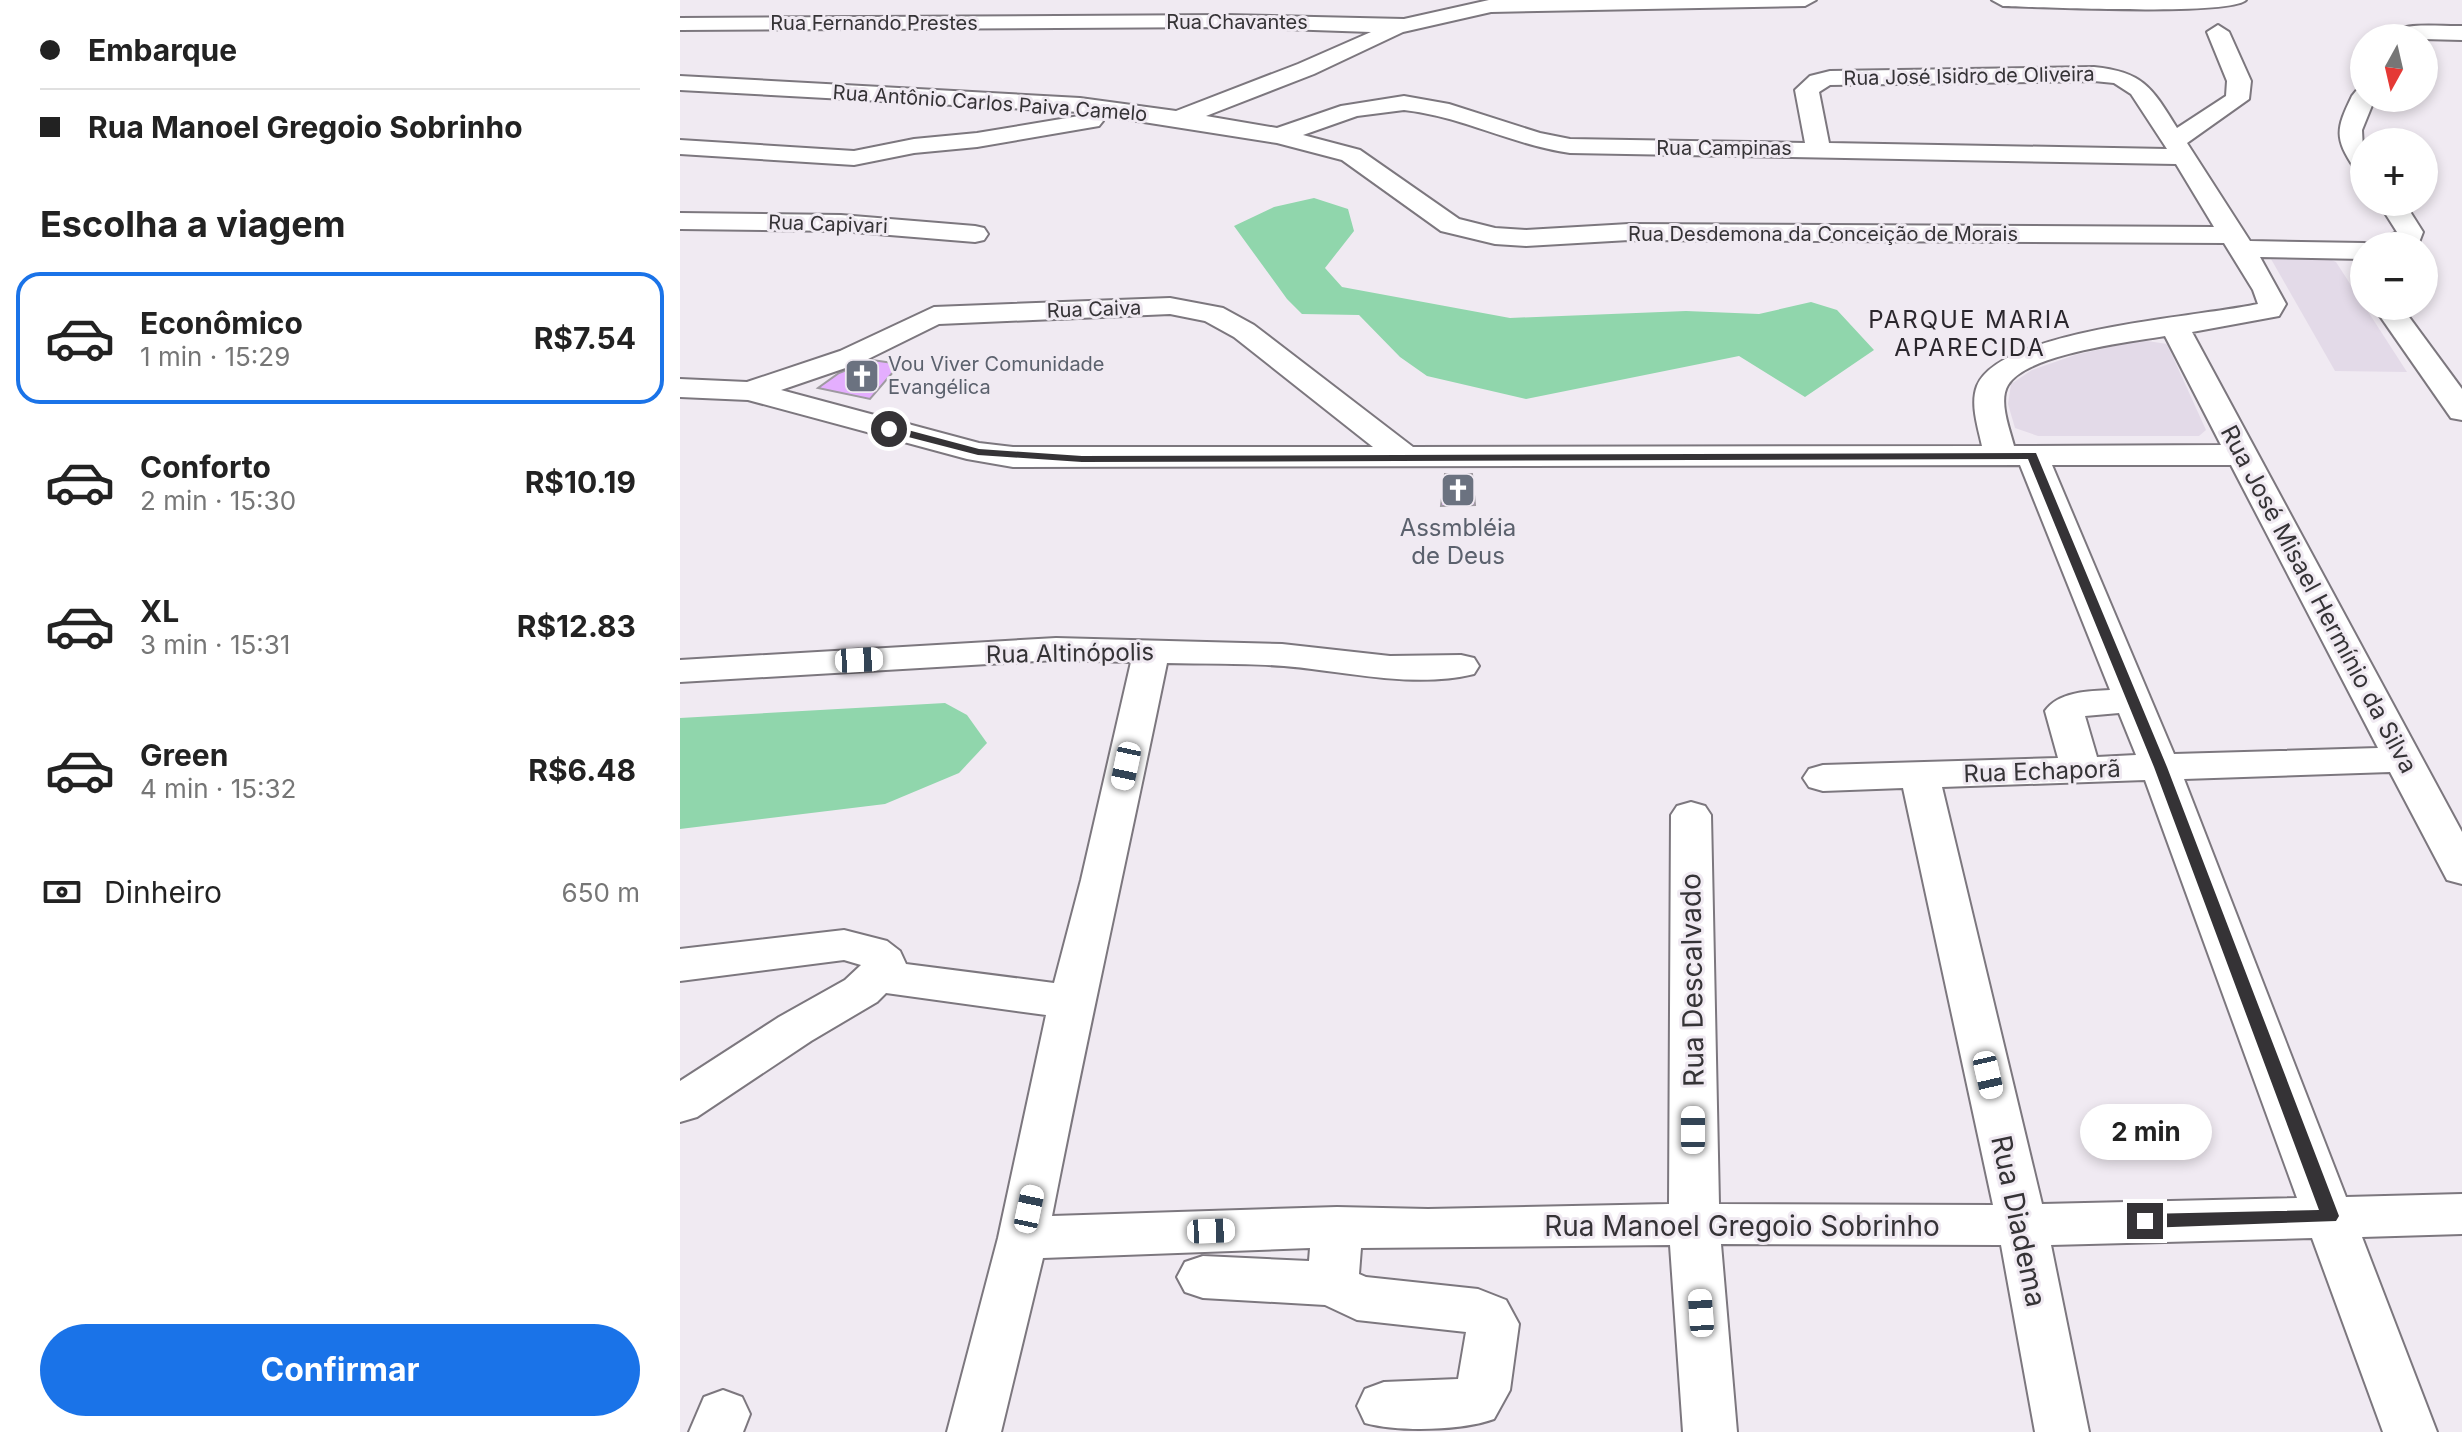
<!DOCTYPE html>
<html lang="pt">
<meta charset="utf-8">
<style>
body{margin:0;font-family:Inter,sans-serif;background:#f2f2f2;color:#222;height:100vh;display:flex;flex-direction:column;font-size:30px;white-space:nowrap}
*{box-sizing:border-box;margin:0}
p{font-size:26px;color:#767676}
.icon{flex:none;width:44px;height:44px;fill:none;stroke:currentColor;stroke-width:2;stroke-linecap:round;stroke-linejoin:round}
.map{position:relative;flex:1;overflow:hidden}
.sheet{display:flex;flex-direction:column;background:#fff;width:680px}
.sheet>*{flex:none}
.hud{display:grid;align-content:center;height:176px;padding:0 40px;background:#fff}
.needle{width:52px;rotate:188deg}
.controls{position:absolute;left:1670px;top:24px;display:grid;gap:16px}
.controls a{display:grid;place-items:center;width:88px;height:88px;border-radius:50%;background:#fff;box-shadow:0 4px 12px #0003;font-size:40px}
.end{position:absolute;width:36px;height:36px;margin:-18px;border:10px solid #353336;background:#fff;box-shadow:0 0 0 4px #fff}
.from{border-radius:50%}
.bubble{position:absolute;height:56px;border-radius:28px;background:#fff;box-shadow:0 4px 12px #0003;font-size:26px;font-weight:700;line-height:56px;text-align:center}
.car{position:absolute;width:24px;height:48px;margin:-24px -12px;border-radius:10px;box-shadow:0 0 6px 2px #0007;background:linear-gradient(#fff 24%,#345 0 40%,#fff 0 76%,#345 0 86%,#fff 0)}
.hud b{display:flex;align-items:center;gap:28px;height:76px;font-size:30px}
.hud b+b{border-top:2px solid #e0e0e0}
.hud i{width:20px;height:20px;background:#222}
ul{padding:0;list-style:none}
li{display:flex;align-items:center;gap:24px;height:132px;margin:0 16px 12px;padding:0 24px;border:4px solid transparent;border-radius:24px}
li div{flex:1}
li b{display:block;font-size:30px}
li em{font-style:normal;font-weight:700}
li.current{border-color:#1a73e8}
li>.icon{width:72px;height:72px;stroke-width:1.5}
h2{padding:0 40px;font-size:36px;line-height:96px}
.pay{display:flex;align-items:center;gap:20px;height:88px;padding:0 40px;font-size:30px}
.pay p{margin-inline-start:auto}
.cta{display:flex;gap:16px;margin-top:auto;padding:16px 40px}
.cta a{flex:1;height:92px;border-radius:48px;background:#1a73e8;color:#fff;font-size:32px;font-weight:700;line-height:92px;text-align:center}
main{display:flex;flex:1;min-height:0}
.map>svg:first-child{display:block}
.built{fill:#e3dae8}
.green{fill:#90d6ac}
.building{fill:#e4aefe;stroke:#9f9aa1;stroke-width:2}
.lines{fill:none;stroke-linecap:round;stroke-linejoin:round}
.minor-casing{stroke:#7c777e;stroke-width:4}
.minor{fill:#fff;fill-rule:evenodd}
.route{fill:#353336}
.labels{text-anchor:middle;dominant-baseline:central;stroke-width:6;stroke-linejoin:round;paint-order:stroke}
.far-street-label{font-size:20px;fill:#353336;stroke:#f0eaf2}
.far-worship-label{font-size:20px;fill:#5b616d;stroke:#f0eaf2;text-anchor:start}
.far-quarter-label{font-size:24px;letter-spacing:2px;fill:#2b272d;stroke:#f0eaf2}
.worship-label{font-size:24px;fill:#5b616d;stroke:#f0eaf2}
.street-label{font-size:24px;fill:#353336;stroke:#f0eaf2}
.near-street-label{font-size:28px;fill:#353336;stroke:#f0eaf2}
</style>
<main>
<section class="sheet">
<div class="hud">
<b><i class="from"></i>Embarque</b>
<b><i></i>Rua Manoel Gregoio Sobrinho</b>
</div>
<h2>Escolha a viagem</h2>
<ul>
<li class="current"><svg class="icon" aria-label="car" viewBox="0 0 24 24"><path d="M5 17H2v-5l4-1 3-4h7l3 4 3 1v5h-3M9 17h6M6 11h13"/><circle cx="7" cy="17" r="2"/><circle cx="17" cy="17" r="2"/></svg><div><b>Econômico</b><p>1 min · 15:29</p></div><em>R$7.54</em></li>
<li><svg class="icon" aria-label="car" viewBox="0 0 24 24"><path d="M5 17H2v-5l4-1 3-4h7l3 4 3 1v5h-3M9 17h6M6 11h13"/><circle cx="7" cy="17" r="2"/><circle cx="17" cy="17" r="2"/></svg><div><b>Conforto</b><p>2 min · 15:30</p></div><em>R$10.19</em></li>
<li><svg class="icon" aria-label="car" viewBox="0 0 24 24"><path d="M5 17H2v-5l4-1 3-4h7l3 4 3 1v5h-3M9 17h6M6 11h13"/><circle cx="7" cy="17" r="2"/><circle cx="17" cy="17" r="2"/></svg><div><b>XL</b><p>3 min · 15:31</p></div><em>R$12.83</em></li>
<li><svg class="icon" aria-label="car" viewBox="0 0 24 24"><path d="M5 17H2v-5l4-1 3-4h7l3 4 3 1v5h-3M9 17h6M6 11h13"/><circle cx="7" cy="17" r="2"/><circle cx="17" cy="17" r="2"/></svg><div><b>Green</b><p>4 min · 15:32</p></div><em>R$6.48</em></li>
</ul>
<div class="pay"><svg class="icon" aria-label="cash" viewBox="0 0 24 24"><path d="M3 7h18v10H3z"/><circle cx="12" cy="12" r="2"/></svg>Dinheiro<p>650 m</p></div>
<div class="cta"><a>Confirmar</a></div>
</section>
<div class="map">
<svg width="1782" height="1432" viewBox="0 0 1782 1432">
<rect width="100%" height="100%" fill="#f0eaf2"/>
<g class="built">
<polygon points="1601,255 1644,257 1656,262 1727,372 1655,371 1591,259"/>
<polygon points="1461,340 1487,344 1526,430 1519,436 1358,436 1335,428 1328,404 1331,384 1352,370 1395,355"/>
</g>
<g class="green">
<polygon points="634,198 668,209 674,231 645,268 662,287 830,318 1006,311 1079,314 1131,302 1157,310 1194,350 1125,397 1059,356 846,399 747,376 720,357 679,315 622,314 607,299 554,226 594,207"/>
<polygon points="265,703 287,715 307,743 279,773 205,804 0,829 0,718"/>
</g>
<g class="building">
<polygon points="192,360 220,364 190,399 138,388 159,373"/>
<polygon points="765,474 792,474 795,505 761,506"/>
</g>
<g class="lines">
<g class="minor-casing">
<g id="minor">
<path d="M809,0H1136L1125,6L811,12L723,32L634,74L526,116L597,128L661,106L724,96L769,104L860,133L890,139L1125,143L1115,90L1130,76L1150,71L1414,67C1464,72 1472,88 1497,128L1546,96L1547,81L1527,32L1538,25L1549,32L1571,81L1569,99L1507,143L1570,241L1684,243L1694,246H1684V259L1580,257L1606,304L1599,316L1512,332L1782,832V884L1767,880L1710,772L1504,779L1666,1197L1782,1194V1234L1682,1237L1757,1432H1703L1632,1238L1371,1245L1409,1432H1355L1321,1245L1041,1244L1057,1432H1003L990,1245L681,1248L679,1274L686,1277L798,1289L826,1300L839,1324L830,1390L814,1419C781,1431 718,1432 685,1423L677,1406L685,1389L704,1382L778,1379L786,1332L677,1320L645,1305L523,1298L505,1292L497,1277L505,1262L523,1256L629,1261L630,1248L363,1258L321,1432H267L318,1238L366,1015L206,993L197,1002L131,1041L17,1117L0,1122V1081L99,1017L165,980L181,965L164,960L0,981V949L164,930L207,941L220,951L226,964L374,983L401,880L451,662L376,660L0,682V660L376,638L602,644L710,656L781,655L794,658L799,666L794,674C733,689 665,671 604,666C565,663 526,664 487,663C449,848 408,1031 372,1216L657,1207L748,1209L989,1204L991,815L997,806L1011,802L1025,806L1031,815L1039,1204L1313,1205L1223,788L1143,791L1129,787L1123,778L1129,769L1143,765L1378,758L1365,711C1378,692 1408,691 1430,690L1340,465L333,467L287,459L68,400L0,397V379L67,382L160,351L254,307L490,298L543,308L574,325L733,447L1302,446C1298,427 1290,404 1297,386C1320,329 1520,317 1578,304L1573,290L1544,243L949,240L846,246L815,244L761,231L662,160L597,143L400,112L0,90V76L400,98L496,111L618,64L691,32L546,27L0,30V18L546,15L724,19ZM1414,81L1434,83L1451,94L1487,149L1149,143L1139,92L1150,85ZM724,110C781,116 833,145 890,153L1496,164L1534,227L949,224L846,230L815,228L779,219L680,150L623,135L677,116ZM490,314L525,321L554,337L693,447H333L299,443L101,390L180,363L259,324ZM1485,336L1541,445L1334,446C1330,430 1318,401 1328,385C1346,354 1450,342 1485,336ZM1372,465H1551L1698,748L1494,754ZM1439,713L1456,755L1417,757L1405,716ZM1465,780L1617,1198L1362,1204L1262,787Z"/>
<path d="M1312,0H1566C1552,16 1356,7 1323,6Z"/>
<path d="M1782,26V40L1702,38C1718,20 1759,27 1782,26Z"/>
<path d="M1684,89V98H1695L1682,130L1684,171L1675,169C1654,138 1656,129 1672,96L1676,91Z"/>
<polygon points="411,114 419,116 423,121 419,126 297,147 234,153 174,165 0,154 0,140 174,151 234,139 297,133"/>
<polygon points="1698,202 1724,202 1743,232 1738,245 1696,246 1699,240 1717,232"/>
<polygon points="0,213 161,215 295,226 304,228 308,234 304,240 295,242 161,231 0,229"/>
<polygon points="1693,306 1721,306 1782,389 1782,420 1771,418"/>
<polygon points="43,1390 62,1397 70,1414 63,1432 9,1432 24,1397"/>
</g>
</g>
<use href="#minor" class="minor"/>
</g>
<polygon class="route" points="209,425 299,449 402,456 1356,453 1487,767 1659,1216 1656,1221 1465,1228 1456,1221 1465,1214 1639,1210 1474,767 1348,459 402,462 298,455 205,431 204,429"/>
<defs>
<g id="church-square" transform="scale(1.8)"><rect x="-9" y="-9" width="18" height="18" rx="4" fill="#6b7280" stroke="#f0eaf2"/><path d="M-1.2-6h2.4v3.5h3.3v2.4h-3.3V6h-2.4V-.1h-3.3v-2.4h3.3Z" fill="#fff"/></g>
</defs>
<g fill-rule="evenodd">
<use href="#church-square" x="182" y="376"/>
<use href="#church-square" x="778" y="490"/>
</g>
<g class="labels">
<g class="far-street-label">
<text x="557" y="22">Rua Chavantes</text>
<text x="194" y="23">Rua Fernando Prestes</text>
<text transform="translate(1289 76) rotate(-1)">Rua José Isidro de Oliveira</text>
<text transform="translate(310 103) rotate(4)">Rua Antônio Carlos Paiva Camelo</text>
<text x="1044" y="148">Rua Campinas</text>
<text transform="translate(148 224) rotate(2)">Rua Capivari</text>
<text x="1143" y="234">Rua Desdemona da Conceição de Morais</text>
<text transform="translate(414 309) rotate(-2)">Rua Caiva</text>
</g>
<g class="far-worship-label">
<text x="208" y="364">Vou Viver Comunidade<tspan x="208" dy="23">Evangélica</tspan></text>
</g>
<g class="far-quarter-label">
<text x="1290" y="319">PARQUE MARIA<tspan x="1290" dy="28">APARECIDA</tspan></text>
</g>
<g class="worship-label">
<text x="778" y="527">Assmbléia<tspan x="778" dy="28">de Deus</tspan></text>
</g>
<g class="street-label">
<text transform="translate(1639 599) rotate(62)">Rua José Misael Hermínio da Silva</text>
<text transform="translate(390 653) rotate(-1)">Rua Altinópolis</text>
<text transform="translate(1362 771) rotate(-2)">Rua Echaporã</text>
</g>
<g class="near-street-label">
<text transform="translate(1012 980) rotate(-91)">Rua Descalvado</text>
<text transform="translate(1339 1221) rotate(78)">Rua Diadema</text>
<text x="1062" y="1226">Rua Manoel Gregoio Sobrinho</text>
</g>
</g>
</svg>
<div class="controls">
<a><svg class="needle" viewBox="-14 -14 28 28"><path d="M0-13l5 13h-10z" fill="#e53935"/><path d="M0 13l5-13h-10z" fill="#767676"/></svg></a>
<a>+</a>
<a>−</a>
</div>
<i class="end from" style="left:209px;top:429px"></i>
<i class="end" style="left:1465px;top:1221px"></i>
<div class="bubble" style="left:1400px;top:1104px;width:132px">2 min</div>
<i class="car" style="left:179px;top:660px;rotate:87deg"></i>
<i class="car" style="left:446px;top:766px;rotate:192deg"></i>
<i class="car" style="left:1308px;top:1075px;rotate:167deg"></i>
<i class="car" style="left:1013px;top:1130px;rotate:0deg"></i>
<i class="car" style="left:349px;top:1209px;rotate:12deg"></i>
<i class="car" style="left:531px;top:1231px;rotate:88deg"></i>
<i class="car" style="left:1021px;top:1313px;rotate:356deg"></i>
</div>
</main>
